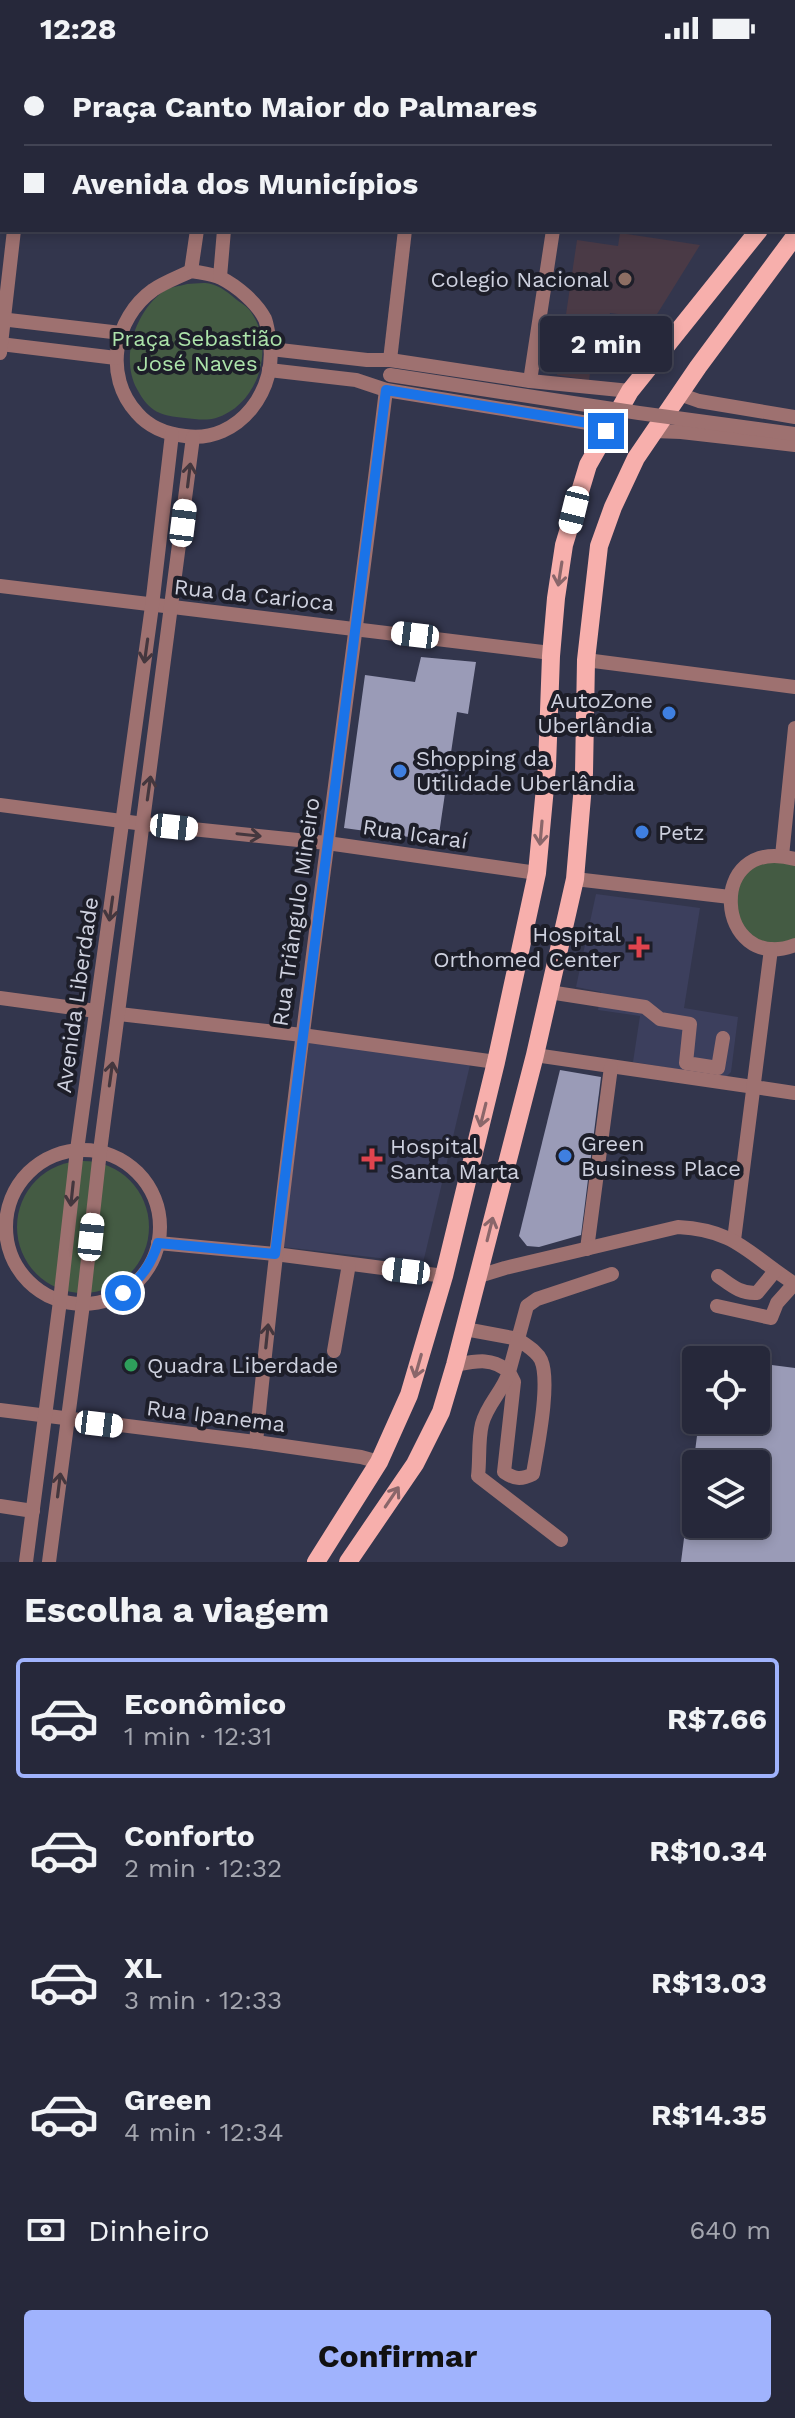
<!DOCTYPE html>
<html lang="pt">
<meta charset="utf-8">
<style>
body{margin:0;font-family:"Work Sans",sans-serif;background:#323445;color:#f1f3f6;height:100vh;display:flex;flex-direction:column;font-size:30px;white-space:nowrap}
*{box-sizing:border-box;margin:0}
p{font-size:26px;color:#a4a6af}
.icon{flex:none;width:44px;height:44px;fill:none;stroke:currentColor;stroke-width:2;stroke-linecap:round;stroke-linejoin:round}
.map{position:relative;height:1506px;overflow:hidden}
.sheet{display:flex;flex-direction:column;background:#26283a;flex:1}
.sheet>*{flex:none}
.banner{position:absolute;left:0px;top:0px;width:796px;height:176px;box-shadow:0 4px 12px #0003,0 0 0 2px #424454;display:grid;align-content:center;height:176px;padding:0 24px;background:#26283a}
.buttons{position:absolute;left:682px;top:1290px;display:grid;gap:16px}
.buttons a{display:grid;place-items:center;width:88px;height:88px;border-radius:8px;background:#26283a;box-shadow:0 4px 12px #0003,0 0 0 2px #424454;font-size:40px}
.end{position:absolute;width:36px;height:36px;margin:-18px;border:10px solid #1a73e8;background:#fff;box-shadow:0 0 0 4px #fff}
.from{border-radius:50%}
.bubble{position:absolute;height:56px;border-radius:8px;background:#26283a;box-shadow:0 4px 12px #0003,0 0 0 2px #424454;font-size:26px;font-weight:700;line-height:56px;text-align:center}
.car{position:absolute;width:24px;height:48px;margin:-24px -12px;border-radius:10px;box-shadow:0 0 6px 2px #0007;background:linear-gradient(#fff 24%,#345 0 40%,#fff 0 76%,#345 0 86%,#fff 0)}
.banner b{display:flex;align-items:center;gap:28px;height:76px;font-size:30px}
.banner b+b{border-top:2px solid #424454}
.banner i{width:20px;height:20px;background:#f1f3f6}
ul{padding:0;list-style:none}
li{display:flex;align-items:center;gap:24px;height:120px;margin:0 16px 12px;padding:0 8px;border:4px solid transparent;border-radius:8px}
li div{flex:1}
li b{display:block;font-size:30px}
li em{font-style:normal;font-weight:700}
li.current{border-color:#a0b3fd}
li>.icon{width:72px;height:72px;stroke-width:1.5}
h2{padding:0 24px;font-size:36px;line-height:96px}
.pay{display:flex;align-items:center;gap:20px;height:88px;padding:0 24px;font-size:30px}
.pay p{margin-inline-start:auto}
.button{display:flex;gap:16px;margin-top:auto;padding:16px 24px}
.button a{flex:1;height:92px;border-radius:8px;background:#a0b3fd;color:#111;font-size:32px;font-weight:700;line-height:92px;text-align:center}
.status{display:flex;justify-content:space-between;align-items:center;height:56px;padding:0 40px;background:#26283a;direction:ltr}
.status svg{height:22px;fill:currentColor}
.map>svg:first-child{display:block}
.built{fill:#3c3f5d}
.education{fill:#4a3a46}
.green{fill:#445b43}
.building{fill:#9a9bb7;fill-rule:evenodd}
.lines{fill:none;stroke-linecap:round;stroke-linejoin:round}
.minor{stroke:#9e7170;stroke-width:14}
.major{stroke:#f7afac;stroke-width:18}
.minor-bridge{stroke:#9e7170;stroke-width:14}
.oneway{stroke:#44373e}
.oneway2{stroke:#8a666a}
.route{stroke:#1a73e8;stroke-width:10}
.education-dot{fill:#8d6e63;stroke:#1d1e29;stroke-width:3}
.shop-dot{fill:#3f7fe0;stroke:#1d1e29;stroke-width:3}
.health-dot{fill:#e0444e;stroke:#1d1e29;stroke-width:3}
.leisure-dot{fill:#2e9e5b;stroke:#1d1e29;stroke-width:3}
.labels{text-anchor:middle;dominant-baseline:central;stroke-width:8;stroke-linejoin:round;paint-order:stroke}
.poi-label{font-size:22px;fill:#ced1df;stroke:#1d1e29;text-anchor:start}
.park-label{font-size:22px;fill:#ace3aa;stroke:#1d1e29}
.street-label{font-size:22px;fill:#ced1df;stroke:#1d1e29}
</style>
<div class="status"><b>12:28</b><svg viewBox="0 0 49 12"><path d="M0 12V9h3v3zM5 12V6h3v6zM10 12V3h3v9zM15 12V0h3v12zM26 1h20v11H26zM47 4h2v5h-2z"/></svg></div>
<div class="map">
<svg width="795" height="1506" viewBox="0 0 795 1506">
<rect width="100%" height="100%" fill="#33364d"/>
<g class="built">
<polygon points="596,838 700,852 684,952 738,961 731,1016 726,1021 633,1006 640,960 598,954 601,936 576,931"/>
<polygon points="309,986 470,1009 423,1207 283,1191"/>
</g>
<polygon class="education" points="620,177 700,189 654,263 610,257 606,286 595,285 589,324 557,319 577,184 618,190"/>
<g class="green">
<polygon points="0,0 795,0 795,79 794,2 2,2 2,63 0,63"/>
<path d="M187,228C194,228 204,226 211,228C220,230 230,238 237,244C241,247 248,251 251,256C276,292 258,349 216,362C206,365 195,363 185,362C161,360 149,356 137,333C120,302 135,255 164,235C170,231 180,230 187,228Z"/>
<polygon points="795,803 795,889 771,893 736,870 734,826 754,805"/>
<circle cx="83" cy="1171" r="66"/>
</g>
<g class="building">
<polygon points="421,601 476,606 468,658 457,656 438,785 344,772 365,619 415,626"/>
<polygon points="560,1014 601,1021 581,1179 539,1191 527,1190 519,1180"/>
<path d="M756,1307L795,1312V1506H681L699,1364H756ZM696,1408H756V1468H696Z"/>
</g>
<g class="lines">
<g class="minor">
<polyline points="35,2 35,0"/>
<polyline points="219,2 220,0"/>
<polyline points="244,2 245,0"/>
<polyline points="428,2 429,0"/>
<polyline points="0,70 2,70"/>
<path d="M191,215C201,217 213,218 221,222C237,230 257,247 265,263C267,268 268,276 269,281C280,332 239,388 185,380C167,378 149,371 137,357C103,320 114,262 153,234C165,226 179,221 191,215Z"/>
<polyline points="191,215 197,174"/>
<polyline points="220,221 224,174"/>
<polyline points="0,263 121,277"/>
<polyline points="0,288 116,302"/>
<polyline points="271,293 367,304 390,304 530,325 630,335"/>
<polyline points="0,297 14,174"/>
<polyline points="390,304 405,174"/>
<polyline points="269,314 356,324 386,334 588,367 606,375"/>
<polyline points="530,325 553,174"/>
<polyline points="679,338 699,345 795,361"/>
<polyline points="654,375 681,376 795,389"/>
<polyline points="0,530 551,597"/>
<polyline points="586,604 795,631"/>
<polyline points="0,749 144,768 327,787 537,817"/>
<polyline points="782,800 795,672"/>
<path d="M795,803C704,778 715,919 795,889"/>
<polyline points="575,823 730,841"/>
<polyline points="549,936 645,951 660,963 690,968 686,1007 718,1012 723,982"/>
<polyline points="0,942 96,955"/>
<polyline points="119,958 302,979 496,1006"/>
<polyline points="535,999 795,1037"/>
<circle cx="83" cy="1171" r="77"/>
<polyline points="734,1184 771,893"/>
<polyline points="158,1187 275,1198 444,1220"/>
<polyline points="587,1193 611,1011"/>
<path d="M479,1220L505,1212L678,1171C737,1174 749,1199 795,1228"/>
<path d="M718,1220C731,1229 740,1238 757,1237L775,1215"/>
<polyline points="717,1250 771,1262 777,1247 794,1228"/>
<polyline points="465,1273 518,1283 527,1250 537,1243 612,1218"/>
<path d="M518,1283C525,1289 537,1295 541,1304C551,1327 537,1393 533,1418C521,1424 514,1423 504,1416L514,1326L509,1316Z"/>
<polyline points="334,1295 349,1208"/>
<path d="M455,1309C476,1305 492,1301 509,1316C503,1335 487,1348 482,1368C478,1384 480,1404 478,1420L561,1484"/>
<polyline points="0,1354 256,1386 361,1401 379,1406"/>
<path d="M256,1386C291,1034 343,685 386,334"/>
<polyline points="0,1450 33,1455"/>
<polyline points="26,1506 60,1245 77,1094 152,550 172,378"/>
<polyline points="49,1506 83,1248 100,1095 193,381"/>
</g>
<g class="major">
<polyline points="794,129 795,128"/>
<polyline points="316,1506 379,1406 409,1339 444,1220 496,1006 537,817 547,710 551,600 556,542 564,489 588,409 630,335 759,174"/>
<polyline points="348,1506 415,1408 441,1356 455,1309 535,999 575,823 584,717 586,604 599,490 613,451 636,402 698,311 795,180"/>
</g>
<polyline class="minor-bridge" points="390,319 639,357 795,378"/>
</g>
<defs><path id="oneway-shaft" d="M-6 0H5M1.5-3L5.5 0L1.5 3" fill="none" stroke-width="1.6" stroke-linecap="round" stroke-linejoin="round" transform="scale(2)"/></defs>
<g class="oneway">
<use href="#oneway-shaft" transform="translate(189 419) rotate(-83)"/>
<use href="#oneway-shaft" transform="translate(146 595) rotate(98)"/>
<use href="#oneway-shaft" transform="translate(149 732) rotate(-82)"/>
<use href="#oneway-shaft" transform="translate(249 779) rotate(6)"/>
<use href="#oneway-shaft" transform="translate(111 853) rotate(98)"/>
<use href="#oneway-shaft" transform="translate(111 1018) rotate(-82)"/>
<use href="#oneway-shaft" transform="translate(72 1138) rotate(96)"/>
<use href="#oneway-shaft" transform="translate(267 1280) rotate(-84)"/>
<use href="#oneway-shaft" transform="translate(59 1429) rotate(-83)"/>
</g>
<g class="oneway2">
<use href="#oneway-shaft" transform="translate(560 518) rotate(99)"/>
<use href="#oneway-shaft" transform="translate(541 777) rotate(95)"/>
<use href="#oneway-shaft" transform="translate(483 1059) rotate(104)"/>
<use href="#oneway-shaft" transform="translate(490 1173) rotate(-76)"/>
<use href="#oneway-shaft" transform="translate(418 1310) rotate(106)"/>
<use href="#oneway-shaft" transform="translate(392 1441) rotate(-56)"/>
</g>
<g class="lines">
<path class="route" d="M123,1237C141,1222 151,1209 158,1187L275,1198C310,910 351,622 386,334L588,367L606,375"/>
</g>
<circle class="education-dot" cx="625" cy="223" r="8"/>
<g class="shop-dot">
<circle cx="669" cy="657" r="8"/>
<circle cx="400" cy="715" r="8"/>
<circle cx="642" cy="776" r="8"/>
<circle cx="565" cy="1100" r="8"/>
</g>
<g class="health-dot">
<path d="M635 879h8v8h8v8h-8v8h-8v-8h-8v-8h8z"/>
<path d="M368 1091h8v8h8v8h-8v8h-8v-8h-8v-8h8z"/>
</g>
<circle class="leisure-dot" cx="131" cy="1309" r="8"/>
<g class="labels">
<g class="poi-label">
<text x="609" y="223" text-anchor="end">Colegio Nacional</text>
<text x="653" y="644" text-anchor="end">AutoZone<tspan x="653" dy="25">Uberlândia</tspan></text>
<text x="416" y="702">Shopping da<tspan x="416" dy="25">Utilidade Uberlândia</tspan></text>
<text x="658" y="776">Petz</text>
<text x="621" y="878" text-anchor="end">Hospital<tspan x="621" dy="25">Orthomed Center</tspan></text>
<text x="581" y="1087">Green<tspan x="581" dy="25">Business Place</tspan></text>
<text x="390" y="1090">Hospital<tspan x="390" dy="25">Santa Marta</tspan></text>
<text x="147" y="1309">Quadra Liberdade</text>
</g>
<g class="park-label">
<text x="197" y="282">Praça Sebastião<tspan x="197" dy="25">José Naves</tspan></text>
</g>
<g class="street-label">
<text transform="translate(254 539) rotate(6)">Rua da Carioca</text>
<text transform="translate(415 778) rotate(8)">Rua Icaraí</text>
<text transform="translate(296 856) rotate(-82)">Rua Triângulo Mineiro</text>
<text transform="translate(77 939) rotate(-82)">Avenida Liberdade</text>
<text transform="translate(216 1360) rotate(7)">Rua Ipanema</text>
</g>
</g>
</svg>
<div class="buttons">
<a><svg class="icon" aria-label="locate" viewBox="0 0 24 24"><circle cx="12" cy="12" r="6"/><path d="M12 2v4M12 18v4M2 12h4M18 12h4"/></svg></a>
<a><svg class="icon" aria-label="layers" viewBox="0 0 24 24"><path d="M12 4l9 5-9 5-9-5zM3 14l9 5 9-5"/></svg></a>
</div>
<i class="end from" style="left:123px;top:1237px"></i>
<i class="end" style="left:606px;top:375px"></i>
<div class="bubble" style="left:540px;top:260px;width:132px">2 min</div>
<i class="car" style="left:574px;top:454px;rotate:194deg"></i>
<i class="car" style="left:183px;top:467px;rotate:7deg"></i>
<i class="car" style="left:415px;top:579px;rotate:277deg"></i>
<i class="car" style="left:174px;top:771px;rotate:96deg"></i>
<i class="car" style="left:91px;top:1181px;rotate:6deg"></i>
<i class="car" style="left:406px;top:1215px;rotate:277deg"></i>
<i class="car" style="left:99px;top:1368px;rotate:97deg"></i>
<div class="banner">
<b><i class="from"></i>Praça Canto Maior do Palmares</b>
<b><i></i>Avenida dos Municípios</b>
</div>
</div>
<section class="sheet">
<h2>Escolha a viagem</h2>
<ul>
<li class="current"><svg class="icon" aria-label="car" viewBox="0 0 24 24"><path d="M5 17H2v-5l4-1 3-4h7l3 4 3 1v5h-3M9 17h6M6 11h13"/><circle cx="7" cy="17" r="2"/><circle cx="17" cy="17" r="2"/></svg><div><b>Econômico</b><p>1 min · 12:31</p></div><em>R$7.66</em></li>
<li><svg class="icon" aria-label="car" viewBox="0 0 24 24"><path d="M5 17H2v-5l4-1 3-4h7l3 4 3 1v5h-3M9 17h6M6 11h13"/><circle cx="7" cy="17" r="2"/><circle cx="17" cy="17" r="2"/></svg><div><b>Conforto</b><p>2 min · 12:32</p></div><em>R$10.34</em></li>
<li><svg class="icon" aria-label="car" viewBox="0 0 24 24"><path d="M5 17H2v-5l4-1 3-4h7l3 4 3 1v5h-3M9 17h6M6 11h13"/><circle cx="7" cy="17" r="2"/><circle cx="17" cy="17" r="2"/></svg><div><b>XL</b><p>3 min · 12:33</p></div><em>R$13.03</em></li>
<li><svg class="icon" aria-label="car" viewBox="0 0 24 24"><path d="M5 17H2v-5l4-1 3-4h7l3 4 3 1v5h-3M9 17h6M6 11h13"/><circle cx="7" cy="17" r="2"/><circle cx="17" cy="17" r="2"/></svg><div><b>Green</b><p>4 min · 12:34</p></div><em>R$14.35</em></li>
</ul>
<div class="pay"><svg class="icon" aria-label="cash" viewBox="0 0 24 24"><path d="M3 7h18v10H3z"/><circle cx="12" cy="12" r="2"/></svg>Dinheiro<p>640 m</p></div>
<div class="button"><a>Confirmar</a></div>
</section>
